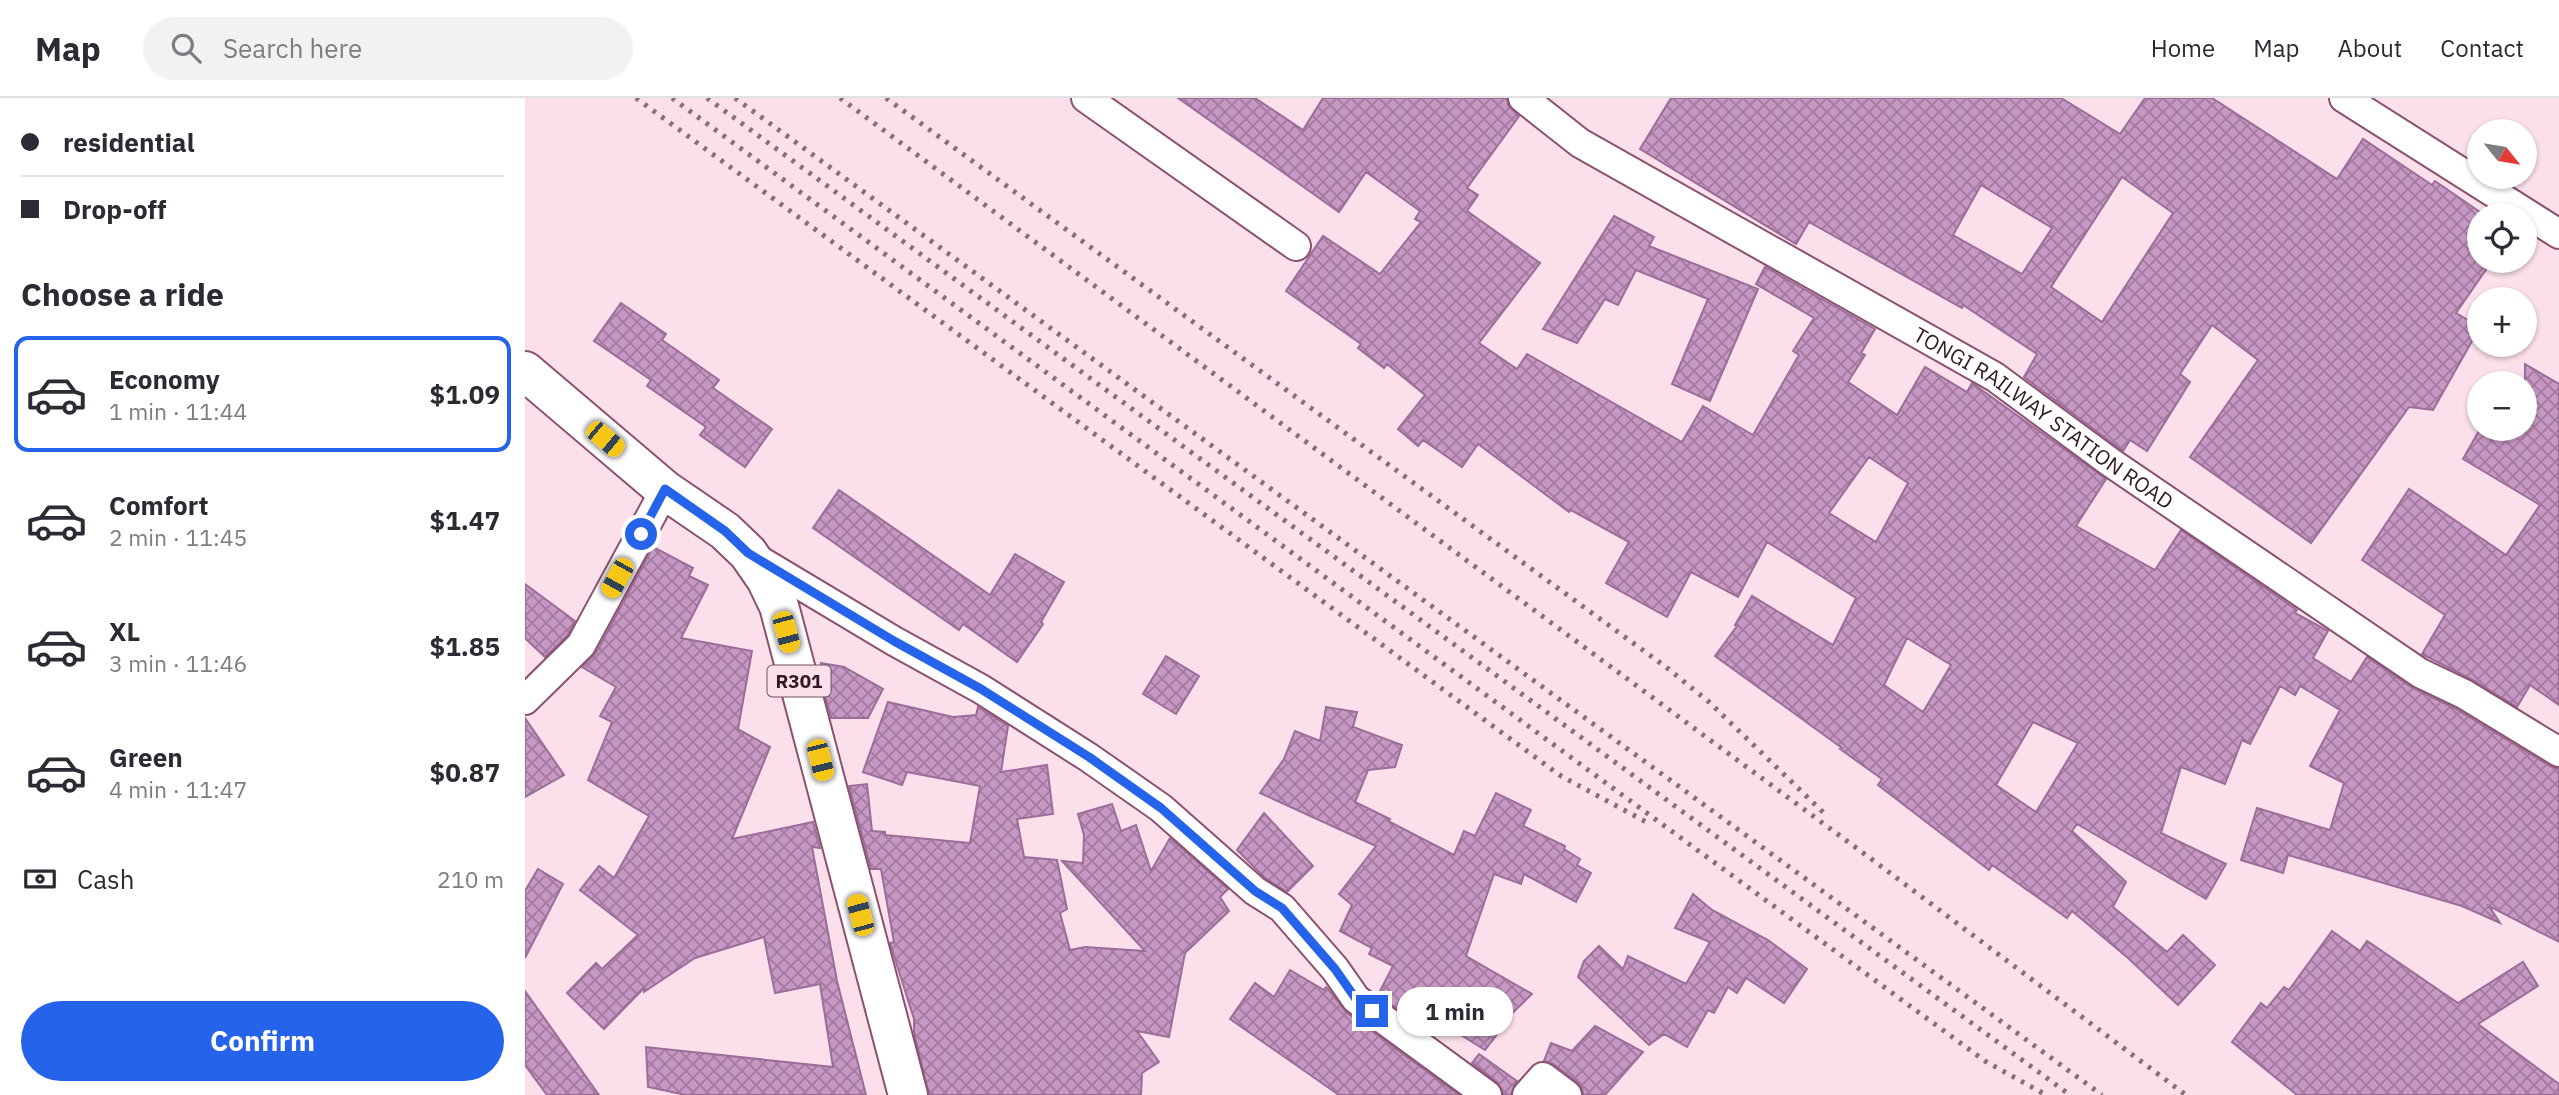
<!DOCTYPE html>
<meta charset="utf-8">
<style>
body{margin:0;font-family:"IBM Plex Sans",sans-serif;background:#f2f2f3;color:#2b2b33;height:100vh;display:flex;flex-direction:column;font-size:26px;white-space:nowrap}
*{box-sizing:border-box;margin:0}
p{font-size:23px;color:#7c7c81}
.icon{flex:none;width:38px;height:38px;fill:none;stroke:currentColor;stroke-width:2;stroke-linecap:round;stroke-linejoin:round}
.map{position:relative;flex:1;overflow:hidden}
.drawer{display:flex;flex-direction:column;background:#fff;width:525px}
.drawer>*{flex:none}
.hud{display:grid;align-content:center;height:154px;padding:0 21px;background:#fff}
.needle{width:46px;rotate:120deg}
.fabs{position:absolute;left:1942px;top:21px;display:grid;gap:14px}
.fabs a{display:grid;place-items:center;width:70px;height:70px;border-radius:50%;background:#fff;box-shadow:0 2px 5px #0004;font-size:35px}
.end{position:absolute;width:32px;height:32px;margin:-16px;border:9px solid #2563eb;background:#fff;box-shadow:0 0 0 4px #fff}
.from{border-radius:50%}
.bubble{position:absolute;height:49px;border-radius:24px;background:#fff;box-shadow:0 2px 5px #0004;font-size:23px;font-weight:700;line-height:49px;text-align:center}
.car{position:absolute;width:21px;height:42px;margin:-21px -10px;border-radius:9px;box-shadow:0 0 5px 2px #0007;background:linear-gradient(#f5c518 24%,#345 0 40%,#f5c518 0 76%,#345 0 86%,#f5c518 0)}
.hud b{display:flex;align-items:center;gap:24px;height:66px;font-size:26px}
.hud b+b{border-top:2px solid #e1e1e2}
.hud i{width:18px;height:18px;background:#2b2b33}
ul{padding:0;list-style:none}
li{display:flex;align-items:center;gap:21px;height:116px;margin:0 14px 10px;padding:0 7px;border:4px solid transparent;border-radius:14px}
li div{flex:1}
li b{display:block;font-size:26px}
li em{font-style:normal;font-weight:700}
li.on{border-color:#2563eb}
li>.icon{width:63px;height:63px;stroke-width:1.5}
h2{padding:0 21px;font-size:32px;line-height:84px}
.pay{display:flex;align-items:center;gap:18px;height:77px;padding:0 21px;font-size:26px}
.pay p{margin-inline-start:auto}
.primary-button{display:flex;gap:14px;margin-top:auto;padding:14px 21px}
.primary-button a{flex:1;height:80px;border-radius:42px;background:#2563eb;color:#fff;font-size:28px;font-weight:700;line-height:80px;text-align:center}
header{display:flex;align-items:center;gap:42px;box-sizing:border-box;height:98px;padding:0 35px;background:#fff;border-bottom:2px solid #e1e1e2}
header strong{font-size:33px}
nav{display:flex;gap:38px;margin-inline-start:auto;font-size:24px}
.search{width:490px;height:63px;background:#f2f2f3;display:flex;align-items:center;gap:18px;box-sizing:border-box;padding:0 24px;border-radius:38px;color:#7c7c81;font-size:26px}
main{display:flex;flex:1;min-height:0}
.map>svg:first-child{display:block}
.building{fill:url(#building-cross-hatch);stroke:#9c6d98;stroke-width:2;fill-rule:evenodd}
.lines{fill:none;stroke-linecap:round;stroke-linejoin:round}
.minor-casing{stroke:#8b516d;stroke-width:32}
.primary-casing{stroke:#8b516d;stroke-width:42}
.minor{stroke:#fff;stroke-width:28}
.primary{stroke:#fff;stroke-width:38}
.rail{stroke:#886e7a;stroke-width:5;stroke-dasharray:3.5 7;stroke-linecap:butt}
.route{stroke:#2563eb;stroke-width:9}
.labels{text-anchor:middle;dominant-baseline:central;stroke-width:5;stroke-linejoin:round;paint-order:stroke}
.shield{fill:#fbdfeb;stroke:#6e5460;stroke-width:2}
.shield-label{font-size:19px;font-weight:bold;fill:#311925}
.street-label{font-size:21px;fill:#311925;stroke:#fbdfeb}
</style>
<header>
<strong>Map</strong>
<div class="search"><svg class="icon" aria-label="search" viewBox="0 0 24 24"><circle cx="10" cy="10" r="6"/><path d="M15 15l6 6"/></svg>Search here</div>
<nav><a>Home</a><a>Map</a><a>About</a><a>Contact</a></nav>
</header>
<main>
<section class="drawer">
<div class="hud">
<b><i class="from"></i>residential</b>
<b><i></i>Drop-off</b>
</div>
<h2>Choose a ride</h2>
<ul>
<li class="on"><svg class="icon" aria-label="car" viewBox="0 0 24 24"><path d="M5 17H2v-5l4-1 3-4h7l3 4 3 1v5h-3M9 17h6M6 11h13"/><circle cx="7" cy="17" r="2"/><circle cx="17" cy="17" r="2"/></svg><div><b>Economy</b><p>1 min · 11:44</p></div><em>$1.09</em></li>
<li><svg class="icon" aria-label="car" viewBox="0 0 24 24"><path d="M5 17H2v-5l4-1 3-4h7l3 4 3 1v5h-3M9 17h6M6 11h13"/><circle cx="7" cy="17" r="2"/><circle cx="17" cy="17" r="2"/></svg><div><b>Comfort</b><p>2 min · 11:45</p></div><em>$1.47</em></li>
<li><svg class="icon" aria-label="car" viewBox="0 0 24 24"><path d="M5 17H2v-5l4-1 3-4h7l3 4 3 1v5h-3M9 17h6M6 11h13"/><circle cx="7" cy="17" r="2"/><circle cx="17" cy="17" r="2"/></svg><div><b>XL</b><p>3 min · 11:46</p></div><em>$1.85</em></li>
<li><svg class="icon" aria-label="car" viewBox="0 0 24 24"><path d="M5 17H2v-5l4-1 3-4h7l3 4 3 1v5h-3M9 17h6M6 11h13"/><circle cx="7" cy="17" r="2"/><circle cx="17" cy="17" r="2"/></svg><div><b>Green</b><p>4 min · 11:47</p></div><em>$0.87</em></li>
</ul>
<div class="pay"><svg class="icon" aria-label="cash" viewBox="0 0 24 24"><path d="M3 7h18v10H3z"/><circle cx="12" cy="12" r="2"/></svg>Cash<p>210 m</p></div>
<div class="primary-button"><a>Confirm</a></div>
</section>
<div class="map">
<svg width="2034" height="997" viewBox="0 0 2034 997">
<defs>
<pattern id="building-cross-hatch" width="8" height="8" patternUnits="userSpaceOnUse" patternTransform="scale(1.75)"><rect width="8" height="8" fill="#c798c3"/><path d="M0 0l8 8M0 8l8-8" fill="none" stroke="#a27b9e"/></pattern>
</defs>
<rect width="100%" height="100%" fill="#fbdfeb"/>
<g class="building">
<path d="M653,0H730L778,32L798,0H982L983,7L994,18L942,90L953,97L942,113L1015,165L954,245L992,271L1002,256L1157,344L1178,308L1228,337L1274,257L1268,253L1289,220L1231,186L1240,169L1350,231L1336,255L1340,257L1323,284L1372,317L1400,269L1442,294L1447,285L1581,381L1551,428L1630,472L1656,432L1772,512L1770,515L1803,533L1788,560L1826,584L1842,559L1886,589L1931,611L2025,668L2034,671V844L1964,808L1975,825L1937,808L1763,757L1758,775L1716,762L1732,710L1805,732L1819,685L1785,668L1815,612L1775,588L1770,597L1755,588L1725,646L1717,642L1700,686L1656,669L1636,735L1701,766L1681,801L1552,726L1547,733L1601,784L1588,809L1642,854L1658,837L1690,867L1653,907L1603,860L1547,813L1542,820L1467,767L1464,772L1353,687L1357,681L1315,651L1317,650L1190,558L1212,528L1210,527L1227,498L1308,547L1331,500L1242,444L1213,499L1166,474L1142,519L1081,485L1104,444L1046,412L1044,414L953,346L937,369L898,342L893,348L873,331L900,297L862,266L859,270L833,250L836,246L761,193L798,138L855,176L896,124L890,121L895,113L841,74L814,114ZM1344,359L1383,385L1351,444L1304,415ZM1382,540L1426,567L1398,614L1359,587ZM1508,624L1553,645L1511,714L1471,687Z"/>
<path d="M1146,0H1536L1595,36L1620,0H1687L1812,81L1838,41L1907,87L1910,83L1955,114V163H1967L1931,215L1955,229L1908,312L1884,309L1786,445L1665,359L1733,262L1687,227L1655,276L1665,284L1622,353L1605,342L1598,353L1499,279L1512,256L1438,207L1437,210L1284,124L1271,146L1115,51ZM1597,79L1648,115L1577,224L1526,189ZM1456,87L1527,130L1497,176L1428,137Z"/>
<polygon points="1089,118 1129,139 1124,148 1233,191 1185,303 1147,286 1183,201 1111,172 1093,207 1080,201 1052,245 1018,231"/>
<polygon points="96,205 141,236 137,242 194,282 188,290 247,331 220,369 175,337 181,329 122,288 126,282 69,243"/>
<polygon points="2000,266 2034,286 2034,607 2005,587 1992,609 1948,582 1897,556 1920,517 1837,462 1884,391 1981,457 2015,407 1938,361 1955,331 2000,331"/>
<polygon points="314,392 465,497 490,456 539,484 516,524 518,526 492,564 438,526 434,532 288,430"/>
<polygon points="128,449 168,470 164,478 183,487 156,540 227,553 213,631 245,649 207,741 288,724 295,750 287,749 312,883 341,997 161,997 123,989 121,949 308,969 295,886 250,895 239,839 170,860 119,894 119,890 79,931 42,895 71,865 77,871 113,837 55,792 74,768 89,780 124,718 63,682 87,624 75,618 91,589 57,569 71,555"/>
<polygon points="0,486 50,523 43,537 20,559 0,540"/>
<polygon points="641,558 674,578 651,616 618,596"/>
<polygon points="296,565 319,569 358,591 343,620 306,620 296,582"/>
<polygon points="363,604 428,619 451,617 453,609 483,628 476,674 522,667 528,716 492,721 499,759 532,762 542,811 535,815 545,852 560,849 620,853 537,763 558,765 559,737 553,716 587,706 596,733 611,727 626,773 645,740 703,791 695,799 704,813 660,855 644,939 612,933 634,964 617,975 616,997 404,997 389,935 389,921 365,845 369,844 356,771 346,771 324,688 342,686 347,733 360,734 360,737 445,745 455,688 382,674 377,687 338,674"/>
<polygon points="801,609 832,614 828,629 877,647 870,669 843,672 830,704 865,721 863,723 929,757 939,733 950,738 971,695 1006,712 998,728 1040,748 1039,751 1055,761 1052,767 1066,775 1051,804 999,776 996,786 969,776 941,858 1007,896 977,925 980,926 960,952 907,919 900,931 853,897 868,868 844,856 847,850 815,833 827,807 814,796 851,748 735,695 759,661 770,633 795,643"/>
<polygon points="0,620 39,677 0,699"/>
<polygon points="739,715 788,768 762,794 740,780 712,752"/>
<polygon points="13,771 38,786 0,860 0,793"/>
<polygon points="1168,796 1187,812 1243,842 1282,871 1259,905 1221,880 1212,895 1203,889 1189,915 1183,912 1162,949 1139,936 1124,947 1053,879 1059,863 1074,848 1098,871 1103,858 1161,886 1185,844 1150,830"/>
<polygon points="1807,833 1835,853 1842,843 1933,905 1998,864 2013,888 1953,926 2034,986 2034,997 1772,997 1707,944 1736,905 1742,910 1759,889 1764,892"/>
<polygon points="765,872 799,892 801,889 803,891 821,914 934,997 814,997 705,921 730,885 749,899"/>
<polygon points="0,893 74,997 22,997 0,967"/>
<polygon points="1070,928 1118,954 1080,997 1058,997 1057,990 1052,984 1028,966 1019,963 1026,945 1047,953"/>
<polygon points="954,956 992,983 986,997 978,997 972,984 947,965"/>
</g>
<g class="lines">
<g class="minor-casing">
<g id="minor">
<polyline points="561,0 771,148"/>
<path id="s1" d="M998,0L1055,45L1470,279L1585,364L1895,575L1939,596L2034,654"/>
<polyline points="1819,0 2034,136"/>
<polyline points="227,458 369,543 456,591 563,659 636,710 730,793 757,810 810,871 831,901 962,997"/>
<polyline points="0,602 56,547 140,392"/>
<polyline points="1002,997 1018,979 1042,997"/>
</g>
</g>
<g class="primary-casing">
<polyline id="primary" points="0,273 140,392 200,433 223,455 241,481 254,508 383,997"/>
</g>
<use href="#minor" class="minor"/>
<use href="#primary" class="primary"/>
<g class="rail">
<polyline points="111,0 1036,678 1123,725"/>
<polyline points="147,0 1460,963 1521,997"/>
<polyline points="182,0 1545,997"/>
<polyline points="210,0 1577,997"/>
<polyline points="315,0 1345,760 1661,997"/>
<polyline points="361,0 1141,569 1184,604 1302,718"/>
</g>
</g>
<g class="lines">
<polyline class="route" points="116,436 140,391 200,433 223,455 369,543 456,591 564,659 636,710 730,793 757,810 810,871 831,901 847,913"/>
</g>
<g class="labels">
<rect class="shield" x="242.5" y="567.5" width="63" height="31" rx="5"/>
<g class="shield-label">
<text x="274" y="583">R301</text>
</g>
<g class="street-label">
<text stroke="none"><textPath href="#s1" startOffset="612">TONGI RAILWAY STATION ROAD</textPath></text>
</g>
</g>
</svg>
<div class="fabs">
<a><svg class="needle" viewBox="-14 -14 28 28"><path d="M0-13l5 13h-10z" fill="#e53935"/><path d="M0 13l5-13h-10z" fill="#7c7c81"/></svg></a>
<a><svg class="icon" aria-label="locate" viewBox="0 0 24 24"><circle cx="12" cy="12" r="6"/><path d="M12 2v4M12 18v4M2 12h4M18 12h4"/></svg></a>
<a>+</a>
<a>−</a>
</div>
<i class="end from" style="left:116px;top:436px"></i>
<i class="end" style="left:847px;top:913px"></i>
<div class="bubble" style="left:872px;top:889px;width:116px">1 min</div>
<i class="car" style="left:80px;top:341px;rotate:130deg"></i>
<i class="car" style="left:92px;top:480px;rotate:209deg"></i>
<i class="car" style="left:261px;top:534px;rotate:165deg"></i>
<i class="car" style="left:295px;top:662px;rotate:166deg"></i>
<i class="car" style="left:335px;top:817px;rotate:345deg"></i>
</div>
</main>
